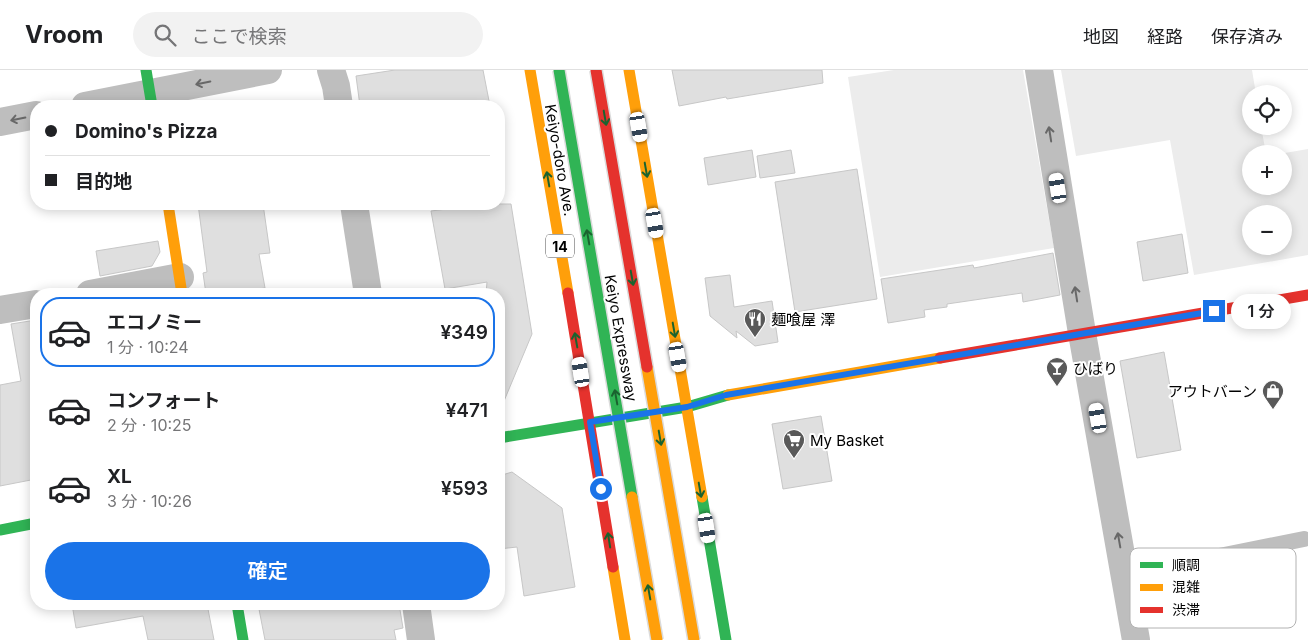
<!DOCTYPE html>
<html lang="ja">
<meta charset="utf-8">
<style>
body{margin:0;font-family:Inter,"Noto Sans JP",sans-serif;background:#f2f2f2;color:#202124;height:100vh;display:flex;flex-direction:column;font-size:19px;white-space:nowrap}
*{box-sizing:border-box;margin:0}
p{font-size:16px;color:#757577}
.icon{flex:none;width:28px;height:28px;fill:none;stroke:currentColor;stroke-width:2;stroke-linecap:round;stroke-linejoin:round}
.map{position:relative;flex:1;overflow:hidden}
.side{position:absolute;left:30px;top:218px;width:475px;height:322px;display:flex;flex-direction:column;background:#fff;border-radius:20px;box-shadow:0 2px 12px #0003}
.side>*{flex:none}
.guide{position:absolute;left:30px;top:30px;width:475px;height:110px;border-radius:20px;box-shadow:0 2px 12px #0003;display:grid;align-content:center;height:110px;padding:0 15px;background:#fff}
.buttons{position:absolute;left:1242px;top:15px;display:grid;gap:10px}
.buttons a{display:grid;place-items:center;width:50px;height:50px;border-radius:50%;background:#fff;box-shadow:0 2px 12px #0003;font-size:25px}
.end{position:absolute;width:22px;height:22px;margin:-11px;border:6px solid #1a73e8;background:#fff;box-shadow:0 0 0 2px #fff}
.from{border-radius:50%}
.bubble{position:absolute;height:35px;border-radius:18px;background:#fff;box-shadow:0 2px 12px #0003;font-size:16px;font-weight:600;line-height:35px;text-align:center}
.car{position:absolute;width:15px;height:30px;margin:-15px -8px;border-radius:6px;box-shadow:0 0 4px 1px #0007;background:linear-gradient(#fff 24%,#345 0 40%,#fff 0 76%,#345 0 86%,#fff 0)}
.guide b{display:flex;align-items:center;gap:18px;height:48px;font-size:19px}
.guide b+b{border-top:1px solid #e0e0e0}
.guide i{width:12px;height:12px;background:#202124}
ul{padding:9px 0 0;list-style:none}
li{display:flex;align-items:center;gap:15px;height:70px;margin:0 10px 8px;padding:0 5px;border:2px solid transparent;border-radius:20px}
li div{flex:1}
li b{display:block;font-size:19px}
li em{font-style:normal;font-weight:600}
li.active{border-color:#1a73e8}
li>.icon{width:45px;height:45px;stroke-width:1.5}
.button{display:flex;gap:10px;margin-top:auto;padding:10px 15px}
.button a{flex:1;height:58px;border-radius:30px;background:#1a73e8;color:#fff;font-size:20px;font-weight:600;line-height:58px;text-align:center}
header{display:flex;align-items:center;gap:30px;box-sizing:border-box;height:70px;padding:0 25px;background:#fff;border-bottom:1px solid #e0e0e0}
header strong{font-size:24px}
nav{display:flex;gap:28px;margin-inline-start:auto;font-size:18px}
.search{width:350px;height:45px;background:#f2f2f2;display:flex;align-items:center;gap:12px;box-sizing:border-box;padding:0 18px;border-radius:28px;color:#757577;font-size:19px}
.map>svg:first-child{display:block}
.green{fill:#ececec;fill-rule:evenodd}
.building{fill:#dfdfdf;stroke:#c7c7c7}
.lines{fill:none;stroke-linecap:round;stroke-linejoin:round}
.lane{stroke:#bebebe;stroke-width:16}
.street{stroke:#bebebe;stroke-width:28}
.fast{stroke:#30b455;stroke-width:11}
.slow{stroke:#ff9f0a;stroke-width:11}
.jam{stroke:#e5322d;stroke-width:11}
.fast-bridge-casing{stroke:#dbdbdb;stroke-width:14;stroke-linecap:butt}
.slow-bridge-casing{stroke:#dbdbdb;stroke-width:14;stroke-linecap:butt}
.jam-bridge-casing{stroke:#dbdbdb;stroke-width:14;stroke-linecap:butt}
.fast-bridge{stroke:#30b455;stroke-width:11}
.slow-bridge{stroke:#ff9f0a;stroke-width:11}
.jam-bridge{stroke:#e5322d;stroke-width:11}
.oneway{stroke:#686868}
.oneway2{stroke:#1a632f}
.route{stroke:#1a73e8;stroke-width:6}
.labels{text-anchor:middle;dominant-baseline:central;stroke-width:4;stroke-linejoin:round;paint-order:stroke}
.shield{fill:#fff;stroke:#4c4c4c;stroke-width:1}
.shield-label{font-size:14px;font-weight:bold;fill:#000}
.street-label{font-size:15px;fill:#000;stroke:#fff}
.poi-label{font-size:15px;fill:#000;stroke:#fff;text-anchor:start}
.key{fill:#fff;stroke:#b2b2b2;stroke-width:1}
.key-label{font-size:14px;fill:#000}
</style>
<header>
<strong>Vroom</strong>
<div class="search"><svg class="icon" aria-label="search" viewBox="0 0 24 24"><circle cx="10" cy="10" r="6"/><path d="M15 15l6 6"/></svg>ここで検索</div>
<nav><a>地図</a><a>経路</a><a>保存済み</a></nav>
</header>
<div class="map">
<svg width="1308" height="570" viewBox="0 0 1308 570">
<rect width="100%" height="100%" fill="#fff"/>
<g class="green">
<polygon points="894,0 1023,0 1054,178 880,207 848,7"/>
<path d="M1061,0H1252L1256,24H1251V56H1261L1266,84H1251V116H1284V84H1279L1308,79V185L1194,205L1170,70L1076,86ZM1251,144H1284V176H1251Z"/>
</g>
<g class="building">
<polygon points="395,0 483,0 490,36 360,36 356,6"/>
<polygon points="672,0 822,0 823,13 727,29 726,27 679,36"/>
<polygon points="752,80 756,107 708,115 704,88"/>
<polygon points="791,80 795,103 760,108 757,86"/>
<polygon points="857,99 877,229 795,242 775,112"/>
<polygon points="198,134 263,134 270,183 259,184 265,218 227,224 206,224 203,203 207,202"/>
<polygon points="446,134 511,134 532,264 499,343 499,224 486,224 487,212 445,219 431,141 447,139"/>
<polygon points="1182,164 1188,203 1143,211 1137,172"/>
<polygon points="158,171 160,182 152,196 100,206 96,181"/>
<polygon points="1053,183 1060,225 1023,232 1022,223 947,234 947,237 924,240 925,247 888,253 881,209 973,195 974,198"/>
<polygon points="730,205 734,237 772,231 778,272 755,276 736,261 737,268 710,246 705,208"/>
<polygon points="36,250 36,409 0,416 0,315 21,311 11,254"/>
<polygon points="1164,282 1181,380 1137,388 1120,291"/>
<polygon points="821,346 832,411 783,419 772,354"/>
<polygon points="512,402 562,438 575,517 524,526 517,477 499,479 499,406"/>
<polygon points="72,534 207,534 214,570 148,570 143,546 76,558"/>
<polygon points="258,534 399,534 403,558 394,560 396,570 265,570"/>
</g>
<g class="lines">
<polyline class="lane" points="1125,505 1304,469"/>
<g class="street">
<polyline points="331,0 336,16 339,36"/>
<polyline points="1039,0 1082,263 1136,570"/>
<polyline points="85,36 268,0"/>
<polyline points="0,52 36,45"/>
<polyline points="354,134 368,224"/>
<polyline points="90,224 180,207"/>
<polyline points="0,240 36,234"/>
<polyline points="416,534 421,570"/>
</g>
<g class="fast">
<polyline points="146,0 152,36"/>
<polyline points="499,368 687,337 728,325"/>
<polyline points="702,427 726,570"/>
<polyline points="0,460 36,453"/>
<polyline points="237,534 243,570"/>
</g>
<g class="slow">
<polyline points="530,0 568,223"/>
<polyline points="629,0 702,427"/>
<polyline points="168,134 182,224"/>
<polyline points="728,325 940,288"/>
<polyline points="613,497 625,570"/>
</g>
<g class="jam">
<polyline points="568,223 613,497"/>
<polyline points="940,288 1308,225"/>
</g>
<g class="fast-bridge-casing">
<polyline id="fast-bridge" points="559,0 632,427"/>
</g>
<g class="slow-bridge-casing">
<g id="slow-bridge">
<polyline points="647,297 694,570"/>
<polyline points="632,427 657,570"/>
</g>
</g>
<g class="jam-bridge-casing">
<polyline id="jam-bridge" points="596,0 647,297"/>
</g>
<use href="#fast-bridge" class="fast-bridge"/>
<use href="#slow-bridge" class="slow-bridge"/>
<use href="#jam-bridge" class="jam-bridge"/>
</g>
<defs><path id="oneway-shaft" d="M-6 0H5M1.5-3L5.5 0L1.5 3" fill="none" stroke-width="1.6" stroke-linecap="round" stroke-linejoin="round" transform="scale(1.25)"/></defs>
<g class="oneway">
<use href="#oneway-shaft" transform="translate(203 13) rotate(168)"/>
<use href="#oneway-shaft" transform="translate(18 49) rotate(169)"/>
<use href="#oneway-shaft" transform="translate(1050 64) rotate(-99)"/>
<use href="#oneway-shaft" transform="translate(1076 224) rotate(-99)"/>
<use href="#oneway-shaft" transform="translate(1119 470) rotate(-100)"/>
</g>
<g class="oneway2">
<use href="#oneway-shaft" transform="translate(605 48) rotate(80)"/>
<use href="#oneway-shaft" transform="translate(646 100) rotate(80)"/>
<use href="#oneway-shaft" transform="translate(548 109) rotate(-100)"/>
<use href="#oneway-shaft" transform="translate(588 167) rotate(-100)"/>
<use href="#oneway-shaft" transform="translate(632 208) rotate(80)"/>
<use href="#oneway-shaft" transform="translate(674 260) rotate(80)"/>
<use href="#oneway-shaft" transform="translate(576 270) rotate(-100)"/>
<use href="#oneway-shaft" transform="translate(616 327) rotate(-100)"/>
<use href="#oneway-shaft" transform="translate(660 368) rotate(80)"/>
<use href="#oneway-shaft" transform="translate(700 420) rotate(80)"/>
<use href="#oneway-shaft" transform="translate(609 470) rotate(-99)"/>
<use href="#oneway-shaft" transform="translate(649 522) rotate(-100)"/>
</g>
<g class="lines">
<polyline class="route" points="601,419 590,352 687,337 726,325 1214,241"/>
</g>
<defs>
<g id="restaurant-pin" transform="scale(1.125)"><path d="M0 17L-7.5 6A9.5 9.5 0 1 1 7.5 6Z" fill="#595959" stroke="#fff"/><path d="M-5-6h1v4h1v-4h1v4h1v-4h1v5L-1.5 .5V6h-2V.5L-5-1ZM5-6V6H3V1.5H1.5Q1.5-4 5-6Z" fill="#fff"/></g>
<g id="bar-pin" transform="scale(1.125)"><path d="M0 17L-7.5 6A9.5 9.5 0 1 1 7.5 6Z" fill="#595959" stroke="#fff"/><path d="M-6-5H6L.8 .8V4.5H3.5V6h-7V4.5H-.8V.8Z" fill="#fff"/></g>
<g id="shop-pin" transform="scale(1.125)"><path d="M0 17L-7.5 6A9.5 9.5 0 1 1 7.5 6Z" fill="#595959" stroke="#fff"/><path d="M-5-2.5h2.3a2.7 3.5 0 0 1 5.4 0H5L5.5 6h-11ZM-1.5-2.5h3a1.5 2.3 0 0 0-3 0Z" fill="#fff"/></g>
<g id="supermarket-pin" transform="scale(1.125)"><path d="M0 17L-7.5 6A9.5 9.5 0 1 1 7.5 6Z" fill="#595959" stroke="#fff"/><path d="M-6-5.5h2.5l.6 2H6L4.5 2H-2.5L-4.4-4H-6ZM-1.5 3.2a1.3 1.3 0 1 0 .1 0ZM3 3.2a1.3 1.3 0 1 0 .1 0Z" fill="#fff"/></g>
</defs>
<g fill-rule="evenodd">
<use href="#restaurant-pin" x="755" y="249"/>
<use href="#bar-pin" x="1057" y="298"/>
<use href="#shop-pin" x="1273" y="321"/>
<use href="#supermarket-pin" x="794" y="370"/>
</g>
<g class="labels">
<rect class="shield" x="546" y="164.5" width="28" height="23" rx="4"/>
<g class="shield-label">
<text x="560" y="176">14</text>
</g>
<g class="street-label">
<text transform="translate(560 90) rotate(80)">Keiyo-doro Ave.</text>
<text transform="translate(621 268) rotate(80)">Keiyo Expressway</text>
</g>
<g class="poi-label">
<text x="771" y="249">麺喰屋 澤</text>
<text x="1073" y="298">ひばり</text>
<text x="1257" y="321" text-anchor="end">アウトバーン</text>
<text x="810" y="370">My Basket</text>
</g>
</g>
<rect x="1130" y="478" width="166" height="80" rx="8" class="key"/>
<rect x="1140" y="492" width="23" height="6" fill="#30b455"/>
<rect x="1140" y="514" width="23" height="7" fill="#ff9f0a"/>
<rect x="1140" y="537" width="23" height="6" fill="#e5322d"/>
<g class="key-label">
<text x="1172" y="500">順調</text>
<text x="1172" y="522">混雑</text>
<text x="1172" y="545">渋滞</text>
</g>
</svg>
<div class="buttons">
<a><svg class="icon" aria-label="locate" viewBox="0 0 24 24"><circle cx="12" cy="12" r="6"/><path d="M12 2v4M12 18v4M2 12h4M18 12h4"/></svg></a>
<a>+</a>
<a>−</a>
</div>
<i class="end from" style="left:601px;top:419px"></i>
<i class="end" style="left:1214px;top:241px"></i>
<div class="bubble" style="left:1231px;top:224px;width:60px">1 分</div>
<i class="car" style="left:639px;top:57px;rotate:170deg"></i>
<i class="car" style="left:1058px;top:118px;rotate:351deg"></i>
<i class="car" style="left:655px;top:153px;rotate:170deg"></i>
<i class="car" style="left:678px;top:287px;rotate:170deg"></i>
<i class="car" style="left:581px;top:302px;rotate:351deg"></i>
<i class="car" style="left:1098px;top:348px;rotate:350deg"></i>
<i class="car" style="left:707px;top:458px;rotate:171deg"></i>
<div class="guide">
<b><i class="from"></i>Domino's Pizza</b>
<b><i></i>目的地</b>
</div>
<section class="side">
<ul>
<li class="active"><svg class="icon" aria-label="car" viewBox="0 0 24 24"><path d="M5 17H2v-5l4-1 3-4h7l3 4 3 1v5h-3M9 17h6M6 11h13"/><circle cx="7" cy="17" r="2"/><circle cx="17" cy="17" r="2"/></svg><div><b>エコノミー</b><p>1 分 · 10:24</p></div><em>¥349</em></li>
<li><svg class="icon" aria-label="car" viewBox="0 0 24 24"><path d="M5 17H2v-5l4-1 3-4h7l3 4 3 1v5h-3M9 17h6M6 11h13"/><circle cx="7" cy="17" r="2"/><circle cx="17" cy="17" r="2"/></svg><div><b>コンフォート</b><p>2 分 · 10:25</p></div><em>¥471</em></li>
<li><svg class="icon" aria-label="car" viewBox="0 0 24 24"><path d="M5 17H2v-5l4-1 3-4h7l3 4 3 1v5h-3M9 17h6M6 11h13"/><circle cx="7" cy="17" r="2"/><circle cx="17" cy="17" r="2"/></svg><div><b>XL</b><p>3 分 · 10:26</p></div><em>¥593</em></li>
</ul>
<div class="button"><a>確定</a></div>
</section>
</div>
